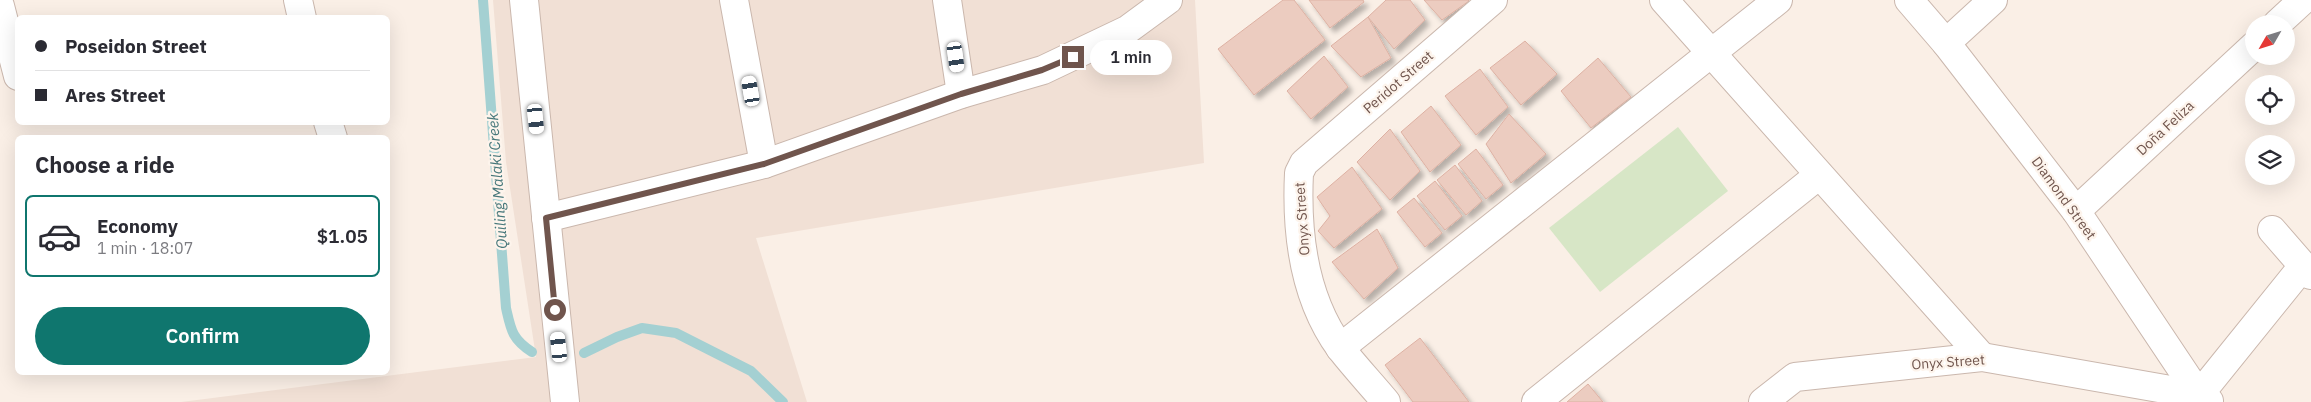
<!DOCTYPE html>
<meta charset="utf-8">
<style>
body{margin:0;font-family:"IBM Plex Sans",sans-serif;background:#f2f2f3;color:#2b2b33;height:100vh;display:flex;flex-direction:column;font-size:19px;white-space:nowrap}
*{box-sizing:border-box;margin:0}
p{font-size:16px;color:#7c7c81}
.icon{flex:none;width:28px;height:28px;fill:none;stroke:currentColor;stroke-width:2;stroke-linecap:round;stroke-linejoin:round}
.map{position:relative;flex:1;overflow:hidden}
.panel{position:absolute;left:15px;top:135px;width:375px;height:240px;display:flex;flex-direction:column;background:#fff;border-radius:8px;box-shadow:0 5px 20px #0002}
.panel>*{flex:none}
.guide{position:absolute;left:15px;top:15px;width:375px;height:110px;border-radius:8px;box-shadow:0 5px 20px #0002;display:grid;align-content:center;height:110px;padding:0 20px;background:#fff}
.needle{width:32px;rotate:231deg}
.tools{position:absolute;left:2245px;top:15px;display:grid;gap:10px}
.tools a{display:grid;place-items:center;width:50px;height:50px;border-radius:50%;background:#fff;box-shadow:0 5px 20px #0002;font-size:25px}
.end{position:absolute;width:22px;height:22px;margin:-11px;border:6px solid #70554d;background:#fff;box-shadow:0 0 0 2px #fff}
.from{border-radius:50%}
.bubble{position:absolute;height:35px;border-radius:18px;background:#fff;box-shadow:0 5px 20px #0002;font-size:16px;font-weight:600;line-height:35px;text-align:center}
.car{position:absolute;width:15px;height:30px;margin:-15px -8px;border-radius:6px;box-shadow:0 0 4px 1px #0007;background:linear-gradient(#fff 24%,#345 0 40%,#fff 0 76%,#345 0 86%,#fff 0)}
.guide b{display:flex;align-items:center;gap:18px;height:48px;font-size:19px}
.guide b+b{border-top:1px solid #e1e1e2}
.guide i{width:12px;height:12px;background:#2b2b33}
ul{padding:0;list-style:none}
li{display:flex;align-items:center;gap:15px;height:82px;margin:0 10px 8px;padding:0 10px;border:2px solid transparent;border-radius:8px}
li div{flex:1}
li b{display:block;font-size:19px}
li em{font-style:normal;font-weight:600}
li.selected{border-color:#0f766e}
li>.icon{width:45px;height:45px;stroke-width:1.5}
h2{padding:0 20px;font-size:22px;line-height:60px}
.primary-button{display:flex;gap:10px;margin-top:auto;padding:10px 20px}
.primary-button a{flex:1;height:58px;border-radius:30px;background:#0f766e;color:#fff;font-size:20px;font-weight:600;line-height:58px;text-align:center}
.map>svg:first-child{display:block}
.residential{fill:#f1e0d5}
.green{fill:#d7e6c6}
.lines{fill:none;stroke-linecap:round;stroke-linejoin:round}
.stream{stroke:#a4d0d2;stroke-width:10}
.building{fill:#ecccc0;stroke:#ddb1a3;filter:url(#shadow)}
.street-casing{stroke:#cab7ad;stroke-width:30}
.street{stroke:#fff;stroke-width:28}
.route{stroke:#70554d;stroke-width:6}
.labels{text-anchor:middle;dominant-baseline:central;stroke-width:4.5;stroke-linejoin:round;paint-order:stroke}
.street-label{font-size:14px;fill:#70554d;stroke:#fdf4ec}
.water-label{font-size:15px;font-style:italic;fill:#47787b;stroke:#fdf4ec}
</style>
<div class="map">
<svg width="2311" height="402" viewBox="0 0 2311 402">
<defs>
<filter id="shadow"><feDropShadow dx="4.5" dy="4.5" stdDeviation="2.5" flood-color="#0004"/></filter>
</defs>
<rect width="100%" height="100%" fill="#faefe6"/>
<polygon class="residential" points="493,0 1195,0 1204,163 756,238 807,402 181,402 536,357 506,162"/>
<polygon class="green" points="1678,127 1728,191 1600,292 1549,228"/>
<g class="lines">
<g class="stream">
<path d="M483,0L506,308C511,330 512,339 532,352"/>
<polyline points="584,353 617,337 642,328 676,333 751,371 783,402"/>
</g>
</g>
<g class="building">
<polygon points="1283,0 1294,0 1325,40 1254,95 1218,49"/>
<polygon points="1309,0 1363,0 1364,2 1330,28"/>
<polygon points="1386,0 1410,0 1425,20 1394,49 1368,17"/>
<polygon points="1424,0 1468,0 1469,1 1442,20"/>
<polygon points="1368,17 1391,58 1361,77 1331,46"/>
<polygon points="1525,41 1557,74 1521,105 1490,68"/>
<polygon points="1324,56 1348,87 1311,119 1287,91"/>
<polygon points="1598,58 1631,97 1591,128 1561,91"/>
<polygon points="1480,69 1508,107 1476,135 1445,96"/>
<polygon points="1431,106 1461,145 1430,172 1401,132"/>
<polygon points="1509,114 1546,154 1511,183 1486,144"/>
<polygon points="1390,129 1420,171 1390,200 1357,162"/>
<polygon points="1476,149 1503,185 1486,199 1458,164"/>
<polygon points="1455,165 1482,201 1466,215 1437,180"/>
<polygon points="1352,167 1382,209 1334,248 1318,231 1330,216 1317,197"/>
<polygon points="1435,181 1462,216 1445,230 1417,196"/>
<polygon points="1414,198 1442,233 1425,247 1397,212"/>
<polygon points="1377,229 1398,268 1364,299 1332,262"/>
<polygon points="1420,338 1469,402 1413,402 1385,365"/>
<polygon points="1588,384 1603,402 1567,402"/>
</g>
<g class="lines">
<g class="street-casing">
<g id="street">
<polyline points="298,0 302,18"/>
<polyline points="524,0 565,402"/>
<polyline points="734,0 764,164"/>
<polyline points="947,0 961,94"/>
<polyline points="1664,0 1982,357"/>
<polyline points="1909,0 1946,43 2076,211 2199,395 2209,401"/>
<polyline points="0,6 18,76"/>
<polyline points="2277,24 2303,0"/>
<polyline points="1946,43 1993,0"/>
<polyline points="328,122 333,138"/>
<polyline points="2076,211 2254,46"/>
<polyline points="546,218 764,164 961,94 1043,70 1127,30 1168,0"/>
<polyline points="2272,230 2311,275"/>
<polyline points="1340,348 1778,0"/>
<path d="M1386,402C1371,384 1355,367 1341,349C1304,299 1296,234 1299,173L1304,163L1493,0"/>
<polyline points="1536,402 1819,175"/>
<polyline points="1763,402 1795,377 1982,357 2199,395 2303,266"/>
</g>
</g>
<use href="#street" class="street"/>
</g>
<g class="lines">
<polyline class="route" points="555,310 546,218 764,164 961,94 1042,70 1073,57"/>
</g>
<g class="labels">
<g class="street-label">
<text transform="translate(1398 82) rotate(-41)">Peridot Street</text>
<text transform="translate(2165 128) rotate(-43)">Doña Feliza</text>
<text transform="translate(2064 198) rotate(54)">Diamond Street</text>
<text transform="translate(1302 219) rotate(-94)">Onyx Street</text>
<text transform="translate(1948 362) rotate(-4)">Onyx Street</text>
</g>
<g class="water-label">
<text transform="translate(497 181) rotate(-94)">Quiling Malaki Creek</text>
</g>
</g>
</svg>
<div class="tools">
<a><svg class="needle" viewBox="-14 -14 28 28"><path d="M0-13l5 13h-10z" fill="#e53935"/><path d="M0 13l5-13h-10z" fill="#7c7c81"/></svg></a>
<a><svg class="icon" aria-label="locate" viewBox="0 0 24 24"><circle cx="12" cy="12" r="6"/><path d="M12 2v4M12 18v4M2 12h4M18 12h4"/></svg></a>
<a><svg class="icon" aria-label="layers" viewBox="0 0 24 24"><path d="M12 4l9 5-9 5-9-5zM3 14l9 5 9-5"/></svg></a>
</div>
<i class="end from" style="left:555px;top:310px"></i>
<i class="end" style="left:1073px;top:57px"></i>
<div class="bubble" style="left:1090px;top:40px;width:82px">1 min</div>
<i class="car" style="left:956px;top:57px;rotate:172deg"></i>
<i class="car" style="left:751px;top:91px;rotate:350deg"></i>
<i class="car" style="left:536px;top:119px;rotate:174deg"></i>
<i class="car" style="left:559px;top:347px;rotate:354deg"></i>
<div class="guide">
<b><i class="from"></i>Poseidon Street</b>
<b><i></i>Ares Street</b>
</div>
<section class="panel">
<h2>Choose a ride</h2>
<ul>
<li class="selected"><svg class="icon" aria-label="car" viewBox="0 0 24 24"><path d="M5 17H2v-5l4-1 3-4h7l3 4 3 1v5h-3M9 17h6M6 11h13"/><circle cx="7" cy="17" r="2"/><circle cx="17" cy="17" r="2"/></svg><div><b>Economy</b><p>1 min · 18:07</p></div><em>$1.05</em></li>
</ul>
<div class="primary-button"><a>Confirm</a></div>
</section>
</div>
